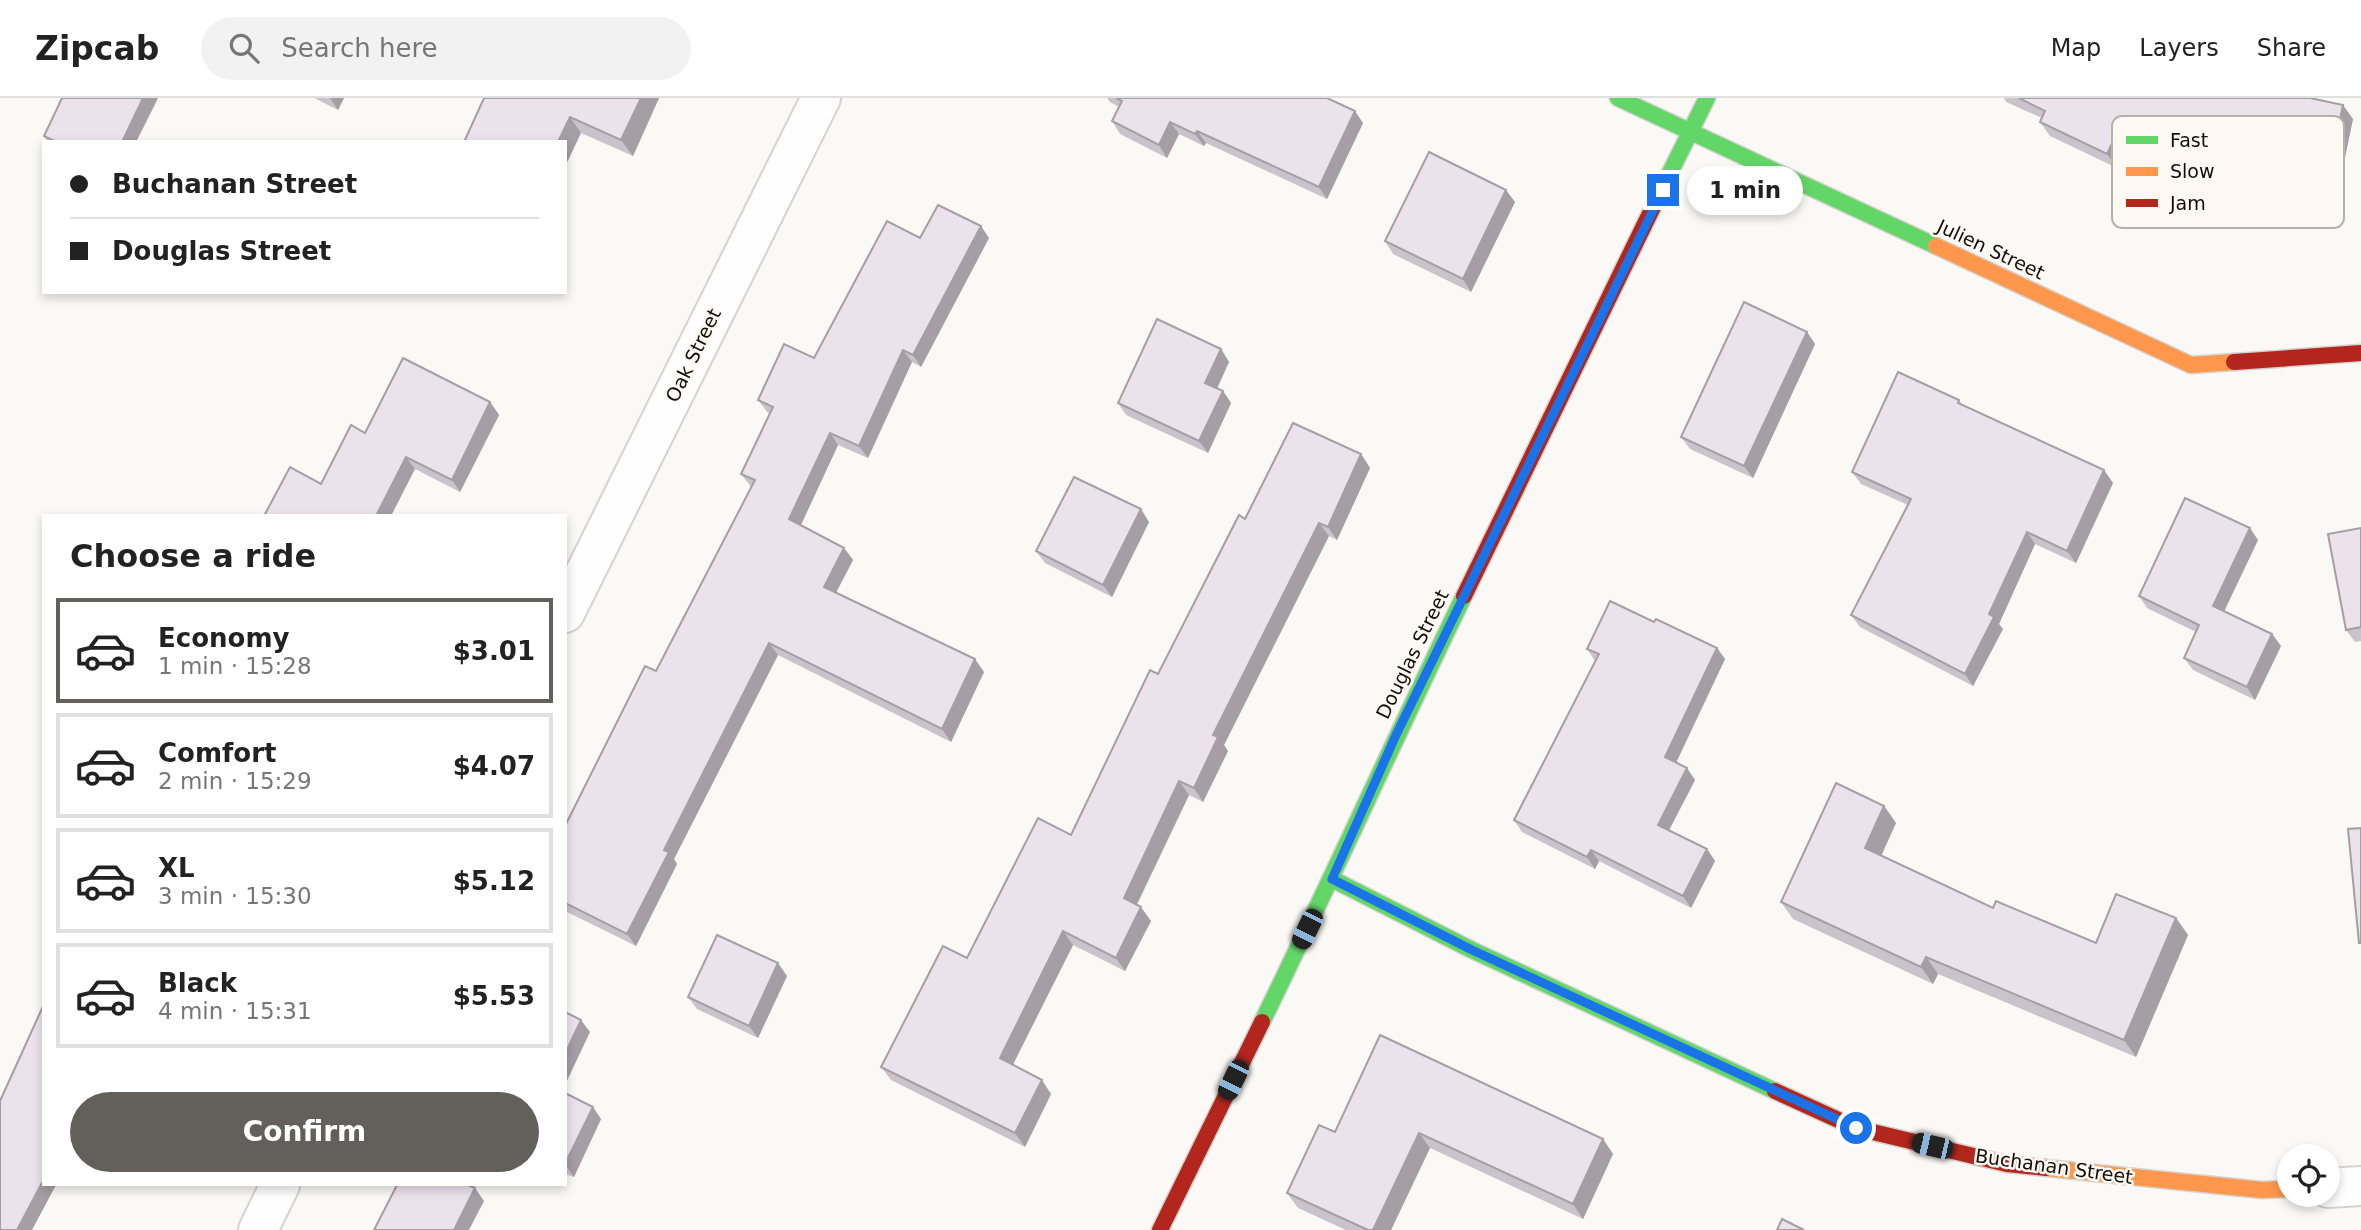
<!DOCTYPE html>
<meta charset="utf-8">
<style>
body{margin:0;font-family:"DejaVu Sans",sans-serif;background:#f2f2f2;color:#222;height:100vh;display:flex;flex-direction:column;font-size:26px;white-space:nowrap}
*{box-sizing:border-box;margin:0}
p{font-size:23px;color:#767676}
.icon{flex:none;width:38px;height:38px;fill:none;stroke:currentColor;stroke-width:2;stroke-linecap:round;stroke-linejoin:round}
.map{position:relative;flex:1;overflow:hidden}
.side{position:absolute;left:42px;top:416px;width:525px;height:672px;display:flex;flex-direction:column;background:#fff;border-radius:0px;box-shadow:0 4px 10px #0003}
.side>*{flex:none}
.guide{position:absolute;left:42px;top:42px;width:525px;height:154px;border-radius:0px;box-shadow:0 4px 10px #0003;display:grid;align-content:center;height:154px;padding:0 28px;background:#fff}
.tools{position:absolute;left:2277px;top:1046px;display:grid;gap:14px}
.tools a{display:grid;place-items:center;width:63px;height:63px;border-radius:50%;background:#fff;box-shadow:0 4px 10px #0003;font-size:35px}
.end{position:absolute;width:32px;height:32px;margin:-16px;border:9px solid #1a73e8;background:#fff;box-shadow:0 0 0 4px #fff}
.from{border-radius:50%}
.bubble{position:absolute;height:49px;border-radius:24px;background:#fff;box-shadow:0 4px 10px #0003;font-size:23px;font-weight:700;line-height:49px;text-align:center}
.car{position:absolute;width:21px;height:42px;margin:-21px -10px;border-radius:9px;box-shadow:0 0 5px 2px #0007;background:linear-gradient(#222 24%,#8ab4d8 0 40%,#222 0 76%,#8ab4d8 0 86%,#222 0)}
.guide b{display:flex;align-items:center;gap:24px;height:66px;font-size:26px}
.guide b+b{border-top:2px solid #e0e0e0}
.guide i{width:18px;height:18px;background:#222}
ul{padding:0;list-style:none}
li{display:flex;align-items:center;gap:21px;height:105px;margin:0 14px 10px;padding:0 14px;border:4px solid #e0e0e0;border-radius:0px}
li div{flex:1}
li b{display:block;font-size:26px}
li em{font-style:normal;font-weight:700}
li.on{border-color:#63605c}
li>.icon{width:63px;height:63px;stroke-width:1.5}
h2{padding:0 28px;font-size:32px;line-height:84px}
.action{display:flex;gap:14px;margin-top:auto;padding:14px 28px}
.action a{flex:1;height:80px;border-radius:42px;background:#63605c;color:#fff;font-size:28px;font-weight:700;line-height:80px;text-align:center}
header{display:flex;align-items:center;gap:42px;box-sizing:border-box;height:98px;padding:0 35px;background:#fff;border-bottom:2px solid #e0e0e0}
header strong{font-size:33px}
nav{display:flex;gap:38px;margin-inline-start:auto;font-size:24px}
.search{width:490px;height:63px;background:#f2f2f2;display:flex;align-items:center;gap:18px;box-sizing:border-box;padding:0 24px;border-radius:38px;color:#767676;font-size:26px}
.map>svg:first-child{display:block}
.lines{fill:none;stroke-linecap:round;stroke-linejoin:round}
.street-casing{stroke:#d6d3cf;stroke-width:42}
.fast-casing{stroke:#d6d3cf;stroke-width:19}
.slow-casing{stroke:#d6d3cf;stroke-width:19}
.jam-casing{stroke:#d6d3cf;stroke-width:19}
.street{stroke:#fefefe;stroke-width:38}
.fast{stroke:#63d668;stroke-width:16}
.slow{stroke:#ff974d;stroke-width:16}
.jam{stroke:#b3261e;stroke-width:16}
.wall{fill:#cbc2cb}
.shaded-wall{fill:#a59ea5}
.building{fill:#ece2ec;stroke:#a59ea5;stroke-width:2}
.route{stroke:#1a73e8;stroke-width:9}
.labels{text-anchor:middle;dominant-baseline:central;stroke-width:5;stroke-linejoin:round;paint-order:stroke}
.street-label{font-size:19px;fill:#110d09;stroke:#fef9f3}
.key{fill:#fef9f3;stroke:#b7b2ad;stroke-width:2}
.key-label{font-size:19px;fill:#110d09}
</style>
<header>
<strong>Zipcab</strong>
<div class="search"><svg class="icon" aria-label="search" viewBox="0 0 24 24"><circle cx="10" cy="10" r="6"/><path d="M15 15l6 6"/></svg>Search here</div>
<nav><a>Map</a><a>Layers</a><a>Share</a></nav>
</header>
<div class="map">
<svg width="2361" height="1132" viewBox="0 0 2361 1132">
<rect width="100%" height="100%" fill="#fbf9f6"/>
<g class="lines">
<g class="street-casing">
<g id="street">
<polyline points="565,515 821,0"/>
<polyline points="2328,1090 2361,1088"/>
<polyline points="258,1132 280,1087"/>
</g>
</g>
<g class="fast-casing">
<g id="fast">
<polyline points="1618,0 1936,148"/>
<polyline points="1656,103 1707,0"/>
<polyline points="1332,781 1472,852 1775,993"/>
<path d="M1262,924C1331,783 1395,640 1464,498"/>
</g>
</g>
<g class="slow-casing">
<g id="slow">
<polyline points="1936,148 2191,267 2234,264"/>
<polyline points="2046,1070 2262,1092 2289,1091"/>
</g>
</g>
<g class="jam-casing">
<g id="jam">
<polyline points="2234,264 2361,255"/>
<polyline points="1464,498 1656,103"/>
<polyline points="1775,993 1856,1030 2007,1066 2046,1070"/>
<polyline points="1160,1132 1262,924"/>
</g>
</g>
<use href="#street" class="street"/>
<use href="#fast" class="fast"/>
<use href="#slow" class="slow"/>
<use href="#jam" class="jam"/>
</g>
<g class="wall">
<polygon points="158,0 136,44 48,44 44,38"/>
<polygon points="314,0 344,0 338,12"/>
<polygon points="484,0 659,0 633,58 581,35"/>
<polygon points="1107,0 1327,0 1363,25 1327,101 1206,45 1204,48 1179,36 1167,60 1120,36 1112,23 1119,9 1110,4"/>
<polygon points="2004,0 2310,0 2353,21 2332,121 2252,103 2242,89 2244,82 2124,55 2117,70 2050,38 2040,24 2042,20 2006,4"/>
<polygon points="1515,104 1471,194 1393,156 1385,143"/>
<polygon points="920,140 989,140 921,269 912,264 868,360 838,347 801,427 844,450 853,462 836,495 984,574 951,644 778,557 674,761 677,766 636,848 565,813 565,728 656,573 751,389 741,376 770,316 767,314 758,302 814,260"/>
<polygon points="1807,234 1815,246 1753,380 1690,351 1681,339"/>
<polygon points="1221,251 1229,264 1217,291 1223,293 1231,305 1208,355 1126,317 1118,305"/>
<polygon points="1959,302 1963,308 2113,385 2076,465 2035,446 1999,526 2003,531 1973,588 1860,529 1851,517 1908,407 1861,386 1852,374"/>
<polygon points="490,304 499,317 460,394 415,371 321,386 365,335"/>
<polygon points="1361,356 1370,370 1337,442 1329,438 1224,647 1228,653 1203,704 1189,697 1137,807 1151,823 1125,873 1073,847 1013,967 1051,996 1025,1049 891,982 881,969 967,860 1071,737 1158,576 1245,421"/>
<polygon points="1149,424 1112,499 1045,465 1036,453"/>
<polygon points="2361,430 2361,543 2355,544 2346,532"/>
<polygon points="2258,442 2224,513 2272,536 2281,548 2255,602 2193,572 2184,560 2196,534 2147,510 2139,498"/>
<polygon points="1654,524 1717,550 1725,561 1676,665 1695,682 1669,732 1707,751 1715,763 1691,810 1599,763 1595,771 1522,734 1514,722 1595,563 1587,551"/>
<polygon points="1884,708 1896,725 1881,758 1993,810 2096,845 2176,820 2188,837 2136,959 1938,876 1933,886 1793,821 1781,804"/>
<polygon points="787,878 758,940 697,911 688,899"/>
<polygon points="1380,937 1603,1041 1613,1056 1583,1121 1430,1050 1391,1132 1346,1132 1298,1110 1287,1095 1335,1034"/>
<polygon points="565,995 601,1021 574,1079 565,1076"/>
</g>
<g class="shaded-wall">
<polygon points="143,0 158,0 136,44 122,44"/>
<polygon points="330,0 344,0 338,12"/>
<polygon points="641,0 659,0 633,58 621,42"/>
<polygon points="2343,7 2353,21 2332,121 2322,107"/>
<polygon points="1355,13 1363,25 1327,101 1319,89"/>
<polygon points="570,19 581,35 565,69 565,44 558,44"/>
<polygon points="1170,24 1179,36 1167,60 1159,47"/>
<polygon points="1197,33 1206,45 1204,48 1195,36"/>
<polygon points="2114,41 2124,55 2117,70 2107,56"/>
<polygon points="1506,92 1515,104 1471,194 1463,181"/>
<polygon points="981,128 989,140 921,269 913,257"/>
<polygon points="1807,234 1815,246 1753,380 1744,368"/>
<polygon points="1221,251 1229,264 1214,297 1205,285"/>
<polygon points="903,252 912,264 868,360 859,348"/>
<polygon points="1223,293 1231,305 1208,355 1199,343"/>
<polygon points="490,304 499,317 460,394 452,382"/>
<polygon points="830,335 838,347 798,433 789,421"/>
<polygon points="1361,356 1370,370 1337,442 1328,429"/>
<polygon points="406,359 415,371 391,418 376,418"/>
<polygon points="2104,372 2113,385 2076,465 2067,453"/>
<polygon points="1141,411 1149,424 1112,499 1103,487"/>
<polygon points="1319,425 1329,438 1224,647 1228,653 1203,704 1194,690 1213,637"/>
<polygon points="2250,430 2258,442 2221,520 2213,508"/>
<polygon points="2027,434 2035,446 1999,526 2003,531 1973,588 1965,576 1989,516"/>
<polygon points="844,450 853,462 832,502 824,489"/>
<polygon points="2272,536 2281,548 2255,602 2247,589"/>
<polygon points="769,545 778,557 674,761 677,766 636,848 627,836 664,752"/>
<polygon points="1717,550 1725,561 1673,671 1665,659"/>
<polygon points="975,561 984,574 951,644 942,631"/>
<polygon points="1687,670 1695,682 1666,738 1658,727"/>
<polygon points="1179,683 1189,697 1133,814 1124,800"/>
<polygon points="1884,708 1896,725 1877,767 1865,750"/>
<polygon points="1707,751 1715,763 1691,810 1683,798"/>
<polygon points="1591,752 1599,763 1595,771 1587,759"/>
<polygon points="1141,809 1151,823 1125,873 1116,860"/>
<polygon points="2176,820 2188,837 2136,959 2124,942"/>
<polygon points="1063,833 1073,847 1009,974 1000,960"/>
<polygon points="1926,859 1938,876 1933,886 1921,869"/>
<polygon points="778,865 787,878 758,940 749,928"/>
<polygon points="581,922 590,934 565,987 565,956"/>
<polygon points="1042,982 1051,996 1025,1049 1015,1035"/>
<polygon points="593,1009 601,1021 574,1079 565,1066"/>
<polygon points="1419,1035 1430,1050 1391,1132 1373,1132"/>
<polygon points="1603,1041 1613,1056 1583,1121 1573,1106"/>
<polygon points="44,1081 44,1087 56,1087 32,1132 17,1132"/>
<polygon points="475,1090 484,1103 469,1132 454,1132"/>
</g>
<g class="building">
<polygon points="62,0 143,0 122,44 56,44 44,38"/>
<polygon points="484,0 641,0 621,42 570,19 558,44 464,44"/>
<polygon points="1116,0 1327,0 1355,13 1319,89 1197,33 1195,36 1170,24 1159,47 1112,23 1122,3"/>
<polygon points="2019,0 2310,0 2343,7 2322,107 2242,89 2246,71 2114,41 2107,56 2040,24 2045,13"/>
<polygon points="1429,54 1506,92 1463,181 1385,143"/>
<polygon points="938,107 981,128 913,257 903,252 859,348 830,335 789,421 844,450 824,489 975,561 942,631 769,545 664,752 669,754 627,836 565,805 565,728 645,568 656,573 755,382 741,376 773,309 758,302 784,246 814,260 887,123 920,140"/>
<polygon points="1744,204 1807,234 1744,368 1681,339"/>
<polygon points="1157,221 1221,251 1205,285 1223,293 1199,343 1118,305"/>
<polygon points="403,260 490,304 452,382 406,359 376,418 264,418 290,369 321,386 351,327 365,335"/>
<polygon points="1898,274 1959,302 1958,305 2104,372 2067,453 2027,434 1989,516 1994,519 1965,576 1851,517 1911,401 1852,374"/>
<polygon points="1293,325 1361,356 1328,429 1319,425 1213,637 1218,639 1194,690 1179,683 1124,800 1141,809 1116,860 1063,833 1000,960 1042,982 1015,1035 881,969 943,848 967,860 1038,720 1071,737 1150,572 1158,576 1239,417 1245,421"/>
<polygon points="1074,379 1141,411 1103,487 1036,453"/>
<polygon points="2185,400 2250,430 2213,508 2272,536 2247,589 2184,560 2199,527 2139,498"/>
<polygon points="2361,430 2361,529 2346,532 2328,436"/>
<polygon points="1610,503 1654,524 1656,521 1717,550 1665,659 1687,670 1658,727 1707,751 1683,798 1591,752 1587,759 1514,722 1599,556 1587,551"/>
<polygon points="1836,685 1884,708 1865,750 1993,810 1996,803 2096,845 2116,796 2176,820 2124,942 1926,859 1921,869 1781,804"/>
<polygon points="2361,730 2361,845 2359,845 2348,731"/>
<polygon points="717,837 778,865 749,928 688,899"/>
<polygon points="44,906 44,1081 17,1132 0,1132 0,1003"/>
<polygon points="565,914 581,922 565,956"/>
<polygon points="1380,937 1603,1041 1573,1106 1419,1035 1373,1132 1368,1132 1287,1095 1319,1027 1335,1034"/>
<polygon points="565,995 593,1009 565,1066"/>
<polygon points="397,1087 468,1087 475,1090 454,1132 374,1132"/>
<polygon points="1782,1121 1804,1132 1777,1132"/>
</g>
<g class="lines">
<polyline class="route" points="1663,92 1396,637 1332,781 1472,852 1856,1030"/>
</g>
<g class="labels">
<g class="street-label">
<text transform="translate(1991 151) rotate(25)">Julien Street</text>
<text transform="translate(693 257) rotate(-64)">Oak Street</text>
<text transform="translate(1412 556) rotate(-64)">Douglas Street</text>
<text transform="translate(2054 1068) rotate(8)">Buchanan Street</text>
</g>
</g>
<rect x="2112" y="18" width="232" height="112" rx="10" class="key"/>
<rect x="2126" y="38" width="32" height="8" fill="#63d668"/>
<rect x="2126" y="69" width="32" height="9" fill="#ff974d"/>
<rect x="2126" y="101" width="32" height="8" fill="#b3261e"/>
<g class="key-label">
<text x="2170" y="49">Fast</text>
<text x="2170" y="80">Slow</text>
<text x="2170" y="112">Jam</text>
</g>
</svg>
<div class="tools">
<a><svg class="icon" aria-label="locate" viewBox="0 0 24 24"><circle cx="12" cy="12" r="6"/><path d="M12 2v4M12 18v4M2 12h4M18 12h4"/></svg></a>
</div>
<i class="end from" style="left:1856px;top:1030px"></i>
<i class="end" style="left:1663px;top:92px"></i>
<div class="bubble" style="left:1687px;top:68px;width:116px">1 min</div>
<i class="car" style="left:1307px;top:831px;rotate:206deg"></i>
<i class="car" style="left:1233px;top:982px;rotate:206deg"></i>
<i class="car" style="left:1932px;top:1048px;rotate:283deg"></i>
<div class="guide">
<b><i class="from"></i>Buchanan Street</b>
<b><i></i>Douglas Street</b>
</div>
<section class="side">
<h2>Choose a ride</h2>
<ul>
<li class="on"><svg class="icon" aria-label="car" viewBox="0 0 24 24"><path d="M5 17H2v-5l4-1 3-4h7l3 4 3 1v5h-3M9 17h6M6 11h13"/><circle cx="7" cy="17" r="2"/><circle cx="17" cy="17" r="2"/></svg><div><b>Economy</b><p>1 min · 15:28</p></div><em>$3.01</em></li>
<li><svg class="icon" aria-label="car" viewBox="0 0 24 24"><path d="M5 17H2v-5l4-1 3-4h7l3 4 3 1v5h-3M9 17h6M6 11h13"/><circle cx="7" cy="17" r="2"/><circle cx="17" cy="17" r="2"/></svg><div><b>Comfort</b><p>2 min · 15:29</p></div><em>$4.07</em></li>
<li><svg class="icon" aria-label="car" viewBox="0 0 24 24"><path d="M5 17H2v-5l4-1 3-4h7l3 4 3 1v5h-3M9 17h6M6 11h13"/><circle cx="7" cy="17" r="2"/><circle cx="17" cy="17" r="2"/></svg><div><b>XL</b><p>3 min · 15:30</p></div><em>$5.12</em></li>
<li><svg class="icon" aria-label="car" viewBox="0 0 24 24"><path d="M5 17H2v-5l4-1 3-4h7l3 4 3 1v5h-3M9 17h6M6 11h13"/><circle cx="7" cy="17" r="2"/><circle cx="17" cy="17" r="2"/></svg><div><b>Black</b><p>4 min · 15:31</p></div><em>$5.53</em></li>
</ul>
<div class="action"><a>Confirm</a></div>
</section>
</div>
